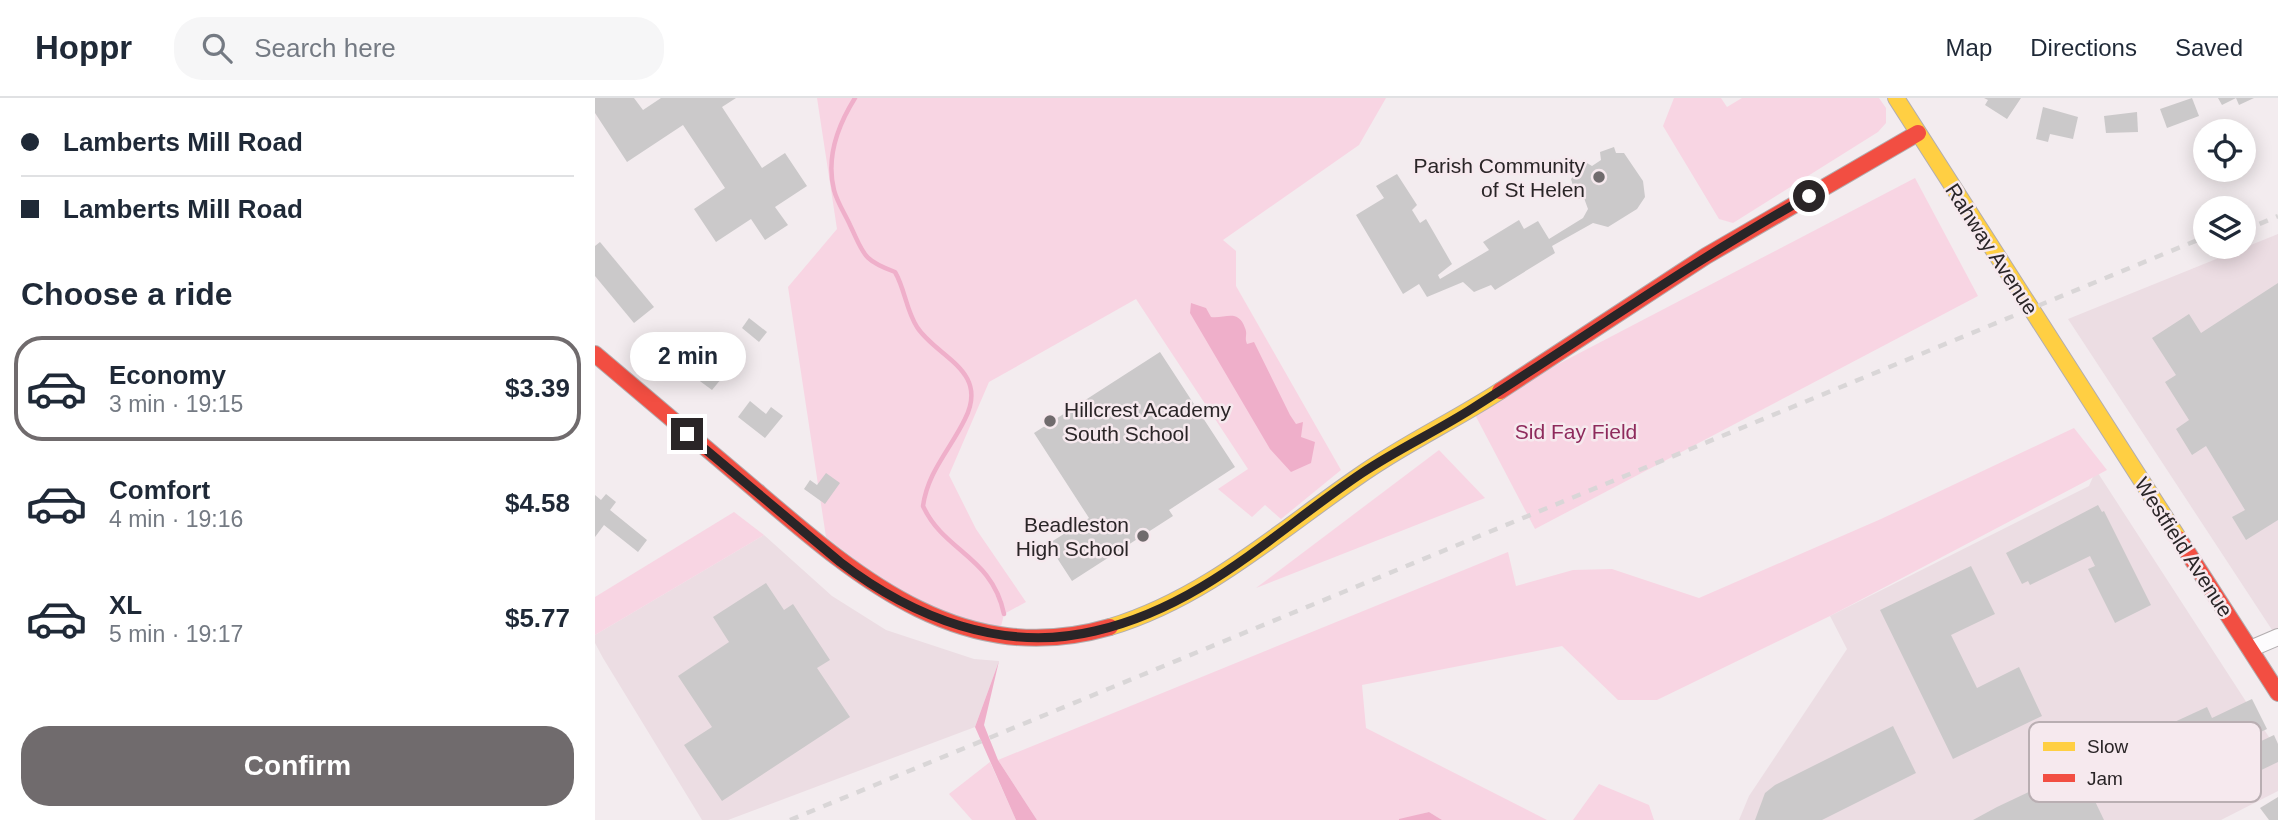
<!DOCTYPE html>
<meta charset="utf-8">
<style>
body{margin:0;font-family:Helvetica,sans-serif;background:#f6f6f7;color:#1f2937;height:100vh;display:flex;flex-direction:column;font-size:26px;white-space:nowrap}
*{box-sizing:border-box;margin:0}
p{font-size:23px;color:#747a83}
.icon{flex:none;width:38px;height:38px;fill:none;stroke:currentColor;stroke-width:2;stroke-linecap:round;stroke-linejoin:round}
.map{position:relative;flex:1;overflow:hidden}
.details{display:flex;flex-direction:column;background:#fff;width:595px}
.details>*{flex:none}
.guide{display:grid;align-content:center;height:154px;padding:0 21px;background:#fff}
.buttons{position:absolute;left:1598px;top:21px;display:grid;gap:14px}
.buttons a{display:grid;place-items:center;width:63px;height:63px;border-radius:50%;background:#fff;box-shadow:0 4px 18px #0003;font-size:35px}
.end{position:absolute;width:32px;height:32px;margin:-16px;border:9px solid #2a2527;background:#fff;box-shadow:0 0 0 4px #fff}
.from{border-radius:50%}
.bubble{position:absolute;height:49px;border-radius:24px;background:#fff;box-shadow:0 4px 18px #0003;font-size:23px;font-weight:600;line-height:49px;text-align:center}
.guide b{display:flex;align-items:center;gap:24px;height:66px;font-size:26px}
.guide b+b{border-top:2px solid #e0e1e3}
.guide i{width:18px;height:18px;background:#1f2937}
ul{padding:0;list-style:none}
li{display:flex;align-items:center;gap:21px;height:105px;margin:0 14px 10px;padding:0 7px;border:4px solid transparent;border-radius:28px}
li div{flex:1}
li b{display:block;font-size:26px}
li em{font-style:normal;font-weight:600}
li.current{border-color:#706b6d}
li>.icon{width:63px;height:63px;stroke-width:1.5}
h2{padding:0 21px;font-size:32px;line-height:84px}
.cta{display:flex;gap:14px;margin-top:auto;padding:14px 21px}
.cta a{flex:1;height:80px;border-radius:28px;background:#706b6d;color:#fff;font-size:28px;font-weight:600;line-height:80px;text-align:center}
header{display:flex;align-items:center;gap:42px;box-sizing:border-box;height:98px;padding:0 35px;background:#fff;border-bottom:2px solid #e0e1e3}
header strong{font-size:33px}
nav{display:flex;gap:38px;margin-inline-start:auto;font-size:24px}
.search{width:490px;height:63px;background:#f6f6f7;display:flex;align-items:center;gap:18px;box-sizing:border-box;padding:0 24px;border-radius:28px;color:#747a83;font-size:26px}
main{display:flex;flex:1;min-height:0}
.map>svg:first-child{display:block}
.built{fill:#ecdde3}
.green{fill:#f8d5e3}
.water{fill:#efafca}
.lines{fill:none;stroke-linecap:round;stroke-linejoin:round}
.stream{stroke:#efafca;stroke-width:4.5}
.building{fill:#cbc9ca}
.street-casing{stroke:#b2adaf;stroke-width:18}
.slow-casing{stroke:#b2adaf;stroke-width:18}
.jam-casing{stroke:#b2adaf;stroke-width:18}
.street{stroke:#fdfcfd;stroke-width:16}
.slow{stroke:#ffcf43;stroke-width:16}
.jam{stroke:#f24e42;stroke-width:16}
.rail{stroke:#d9d6d7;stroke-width:4.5;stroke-dasharray:9 9;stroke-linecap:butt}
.route{stroke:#2a2527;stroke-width:9}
.poi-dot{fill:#706b6d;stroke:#f6e9ee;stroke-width:2.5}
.labels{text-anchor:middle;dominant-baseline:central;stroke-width:5;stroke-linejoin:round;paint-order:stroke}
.poi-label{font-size:21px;fill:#2a2527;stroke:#f6e9ee;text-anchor:end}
.street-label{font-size:21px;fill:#2a2527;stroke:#f6e9ee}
.park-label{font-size:21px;fill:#8e2a5c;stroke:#f6e9ee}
.key{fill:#f6e9ee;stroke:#b9aeb2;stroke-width:2}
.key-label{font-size:19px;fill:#2a2527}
</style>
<header>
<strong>Hoppr</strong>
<div class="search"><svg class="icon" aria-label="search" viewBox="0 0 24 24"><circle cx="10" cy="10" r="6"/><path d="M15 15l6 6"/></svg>Search here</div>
<nav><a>Map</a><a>Directions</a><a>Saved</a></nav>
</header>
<main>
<section class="details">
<div class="guide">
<b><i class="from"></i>Lamberts Mill Road</b>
<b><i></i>Lamberts Mill Road</b>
</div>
<h2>Choose a ride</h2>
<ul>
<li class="current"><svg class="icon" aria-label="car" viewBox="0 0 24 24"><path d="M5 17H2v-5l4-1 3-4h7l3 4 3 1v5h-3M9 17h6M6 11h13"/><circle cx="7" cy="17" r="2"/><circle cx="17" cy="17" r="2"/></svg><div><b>Economy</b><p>3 min · 19:15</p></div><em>$3.39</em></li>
<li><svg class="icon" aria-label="car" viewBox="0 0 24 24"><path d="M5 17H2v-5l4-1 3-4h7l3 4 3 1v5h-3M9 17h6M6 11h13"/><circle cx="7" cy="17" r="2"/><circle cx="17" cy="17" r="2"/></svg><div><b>Comfort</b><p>4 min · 19:16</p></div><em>$4.58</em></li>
<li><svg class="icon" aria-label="car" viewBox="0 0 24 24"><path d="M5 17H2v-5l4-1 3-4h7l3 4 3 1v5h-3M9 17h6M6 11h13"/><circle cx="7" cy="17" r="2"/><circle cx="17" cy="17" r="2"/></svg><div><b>XL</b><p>5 min · 19:17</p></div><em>$5.77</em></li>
</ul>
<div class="cta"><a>Confirm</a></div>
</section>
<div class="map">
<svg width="1683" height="722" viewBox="0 0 1683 722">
<rect width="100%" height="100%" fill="#f3ecef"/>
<g class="built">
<polygon points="1683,136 1683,541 1473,221"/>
<polygon points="1501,372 1683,653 1683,693 1626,722 1144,722 1154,698 1252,551 1235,518 1494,388"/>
<polygon points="169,437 237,498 291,532 379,561 404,563 380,629 133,722 107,722 8,560 0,545 0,537"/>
</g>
<g class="green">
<polygon points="222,0 791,0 764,47 628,142 641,153 641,188 746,372 686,421 670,407 657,419 623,391 653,371 541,201 394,284 354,377 381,431 431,504 409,516 404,537 351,524 267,467 231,439 193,189 242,131"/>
<polygon points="1079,0 1126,0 1132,9 1147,0 1284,0 1291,10 1291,25 1283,34 1138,125 1124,121 1068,28"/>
<polygon points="1320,80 1383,198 940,431 877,311"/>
<polygon points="1479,330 1512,372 1235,518 1062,602 1023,602 967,548 767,587 771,630 952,722 847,722 834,714 804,722 442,722 403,662 913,454 921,488 978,472 1017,471 1104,500 1286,421"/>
<polygon points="844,352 890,400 661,490"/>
<polygon points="139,414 169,437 0,537 0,499"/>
<polygon points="395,664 421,722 377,722 354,696"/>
<polygon points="1004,686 1054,707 1059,722 978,722"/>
</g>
<g class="water">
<path d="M596,205L611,210L616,219C630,221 643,210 650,230C653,237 649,239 652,246L659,244L695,317L701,326L708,324L706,339L720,344L716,365L696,374L675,351L595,215Z"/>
<polygon points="404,563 389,627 403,662 442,722 421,722 380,629"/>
<polygon points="834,714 847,722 804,722 804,721"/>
</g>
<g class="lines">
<path class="stream" d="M260,0C243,27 231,60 239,92C242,104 250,116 255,127C269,156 267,162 300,174C310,191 311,212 322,229C341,259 395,272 370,321C355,352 333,373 328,408C349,454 397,458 409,516"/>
</g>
<g class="building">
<polygon points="0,0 39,0 48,12 66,0 141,0 127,9 167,70 190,55 212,88 180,109 193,127 170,142 156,121 121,144 99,111 130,90 88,27 32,64 0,15"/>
<polygon points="1389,0 1426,0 1412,21 1390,7 1393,2"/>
<polygon points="1597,0 1604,18 1572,30 1565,11"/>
<polygon points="1623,0 1659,0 1644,7 1641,0 1627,7"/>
<polygon points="1448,9 1483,19 1478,41 1455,36 1453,44 1441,41"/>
<polygon points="1542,14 1543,34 1511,35 1509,18"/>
<polygon points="1019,49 1021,55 1029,55 1048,83 1050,99 1042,111 1013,129 998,125 957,148 960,155 900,192 896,187 879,194 868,184 832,199 824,186 808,196 761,117 789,100 781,88 802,76 822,107 817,112 825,125 831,121 857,166 843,177 845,181 894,152 888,144 924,122 929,131 943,123 954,141 988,120 993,111 989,100 982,101 976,81 992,65 997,68 1006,62 1005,54"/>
<polygon points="5,144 59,209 39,225 0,178 0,148"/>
<polygon points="1683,185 1683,422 1651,442 1637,419 1650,412 1611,348 1597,357 1581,331 1594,322 1570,284 1581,277 1557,240 1594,216 1606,235"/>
<polygon points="154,220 172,234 164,244 147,230"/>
<polygon points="565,254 640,369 574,412 578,418 477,483 453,446 494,420 439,335"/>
<polygon points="106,260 131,275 117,292 94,275"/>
<polygon points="155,303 171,316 176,309 188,318 170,340 143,319"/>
<polygon points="231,375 245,385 230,406 209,391 215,382 222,387"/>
<polygon points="11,396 21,404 15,412 52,442 43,454 9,427 0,439 0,397 6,402"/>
<polygon points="1503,407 1507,414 1509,413 1556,507 1520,525 1493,471 1500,468 1495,458 1435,487 1433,483 1427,486 1411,455"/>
<polygon points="1376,468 1400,516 1356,537 1382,590 1424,569 1447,618 1358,661 1285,512"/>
<polygon points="171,485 189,512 198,506 235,562 222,570 255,619 127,703 89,647 117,629 83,578 134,544 118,519"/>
<polygon points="1657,601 1672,631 1607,662 1604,656 1591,661 1575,626 1612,609 1617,620"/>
<polygon points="1298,628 1321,675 1227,722 1160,722 1170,695 1180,687"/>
<polygon points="1679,637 1683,646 1683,664 1606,701 1594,677"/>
<polygon points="1484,670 1509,722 1378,722 1402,709"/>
<polygon points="1683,699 1683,722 1674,722 1665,710"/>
</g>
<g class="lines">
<g class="street-casing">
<polyline id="street" points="1655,551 1683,539"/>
</g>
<g class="slow-casing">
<g id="slow">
<polyline points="1301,0 1584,441"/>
<path d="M515,529C611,500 684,433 764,378C809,346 859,323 905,293"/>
</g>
</g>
<g class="jam-casing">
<g id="jam">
<path d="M0,256C53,301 105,345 158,390C262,479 366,572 515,529"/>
<polyline points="905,293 1111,158 1323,35"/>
<polyline points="1584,441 1683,595"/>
</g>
</g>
<use href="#street" class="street"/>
<use href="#slow" class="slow"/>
<use href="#jam" class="jam"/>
<g class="rail">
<polyline points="1648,133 1683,118"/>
<polyline points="195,722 1610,139"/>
</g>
</g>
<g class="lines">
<path class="route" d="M92,336L245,464C318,520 408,555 500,533C608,508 679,434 767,375C803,351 842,333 878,310C990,239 1098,163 1214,98"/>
</g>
<g class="poi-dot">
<circle cx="1004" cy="79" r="7"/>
<circle cx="455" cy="323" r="7"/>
<circle cx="548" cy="438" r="7"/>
</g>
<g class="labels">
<g class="poi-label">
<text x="990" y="67">Parish Community<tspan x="990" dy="24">of St Helen</tspan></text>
<text x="469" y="311" text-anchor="start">Hillcrest Academy<tspan x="469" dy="24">South School</tspan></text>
<text x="534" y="426">Beadleston<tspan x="534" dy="24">High School</tspan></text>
</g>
<g class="street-label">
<text transform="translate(1397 151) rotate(57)">Rahway Avenue</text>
<text transform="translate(1589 449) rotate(57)">Westfield Avenue</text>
</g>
<g class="park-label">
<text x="981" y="333">Sid Fay Field</text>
</g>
</g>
<rect x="1434" y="624" width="232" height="80" rx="10" class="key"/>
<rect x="1448" y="644" width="32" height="9" fill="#ffcf43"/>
<rect x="1448" y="676" width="32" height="8" fill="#f24e42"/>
<g class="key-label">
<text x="1492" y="655">Slow</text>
<text x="1492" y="687">Jam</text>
</g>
</svg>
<div class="buttons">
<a><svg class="icon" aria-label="locate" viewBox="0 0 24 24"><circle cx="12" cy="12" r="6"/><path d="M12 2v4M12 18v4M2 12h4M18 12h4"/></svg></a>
<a><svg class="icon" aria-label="layers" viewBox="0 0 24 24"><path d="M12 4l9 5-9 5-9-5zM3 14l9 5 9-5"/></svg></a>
</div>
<i class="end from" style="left:1214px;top:98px"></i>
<i class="end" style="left:92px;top:336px"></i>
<div class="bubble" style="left:35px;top:234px;width:116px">2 min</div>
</div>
</main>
